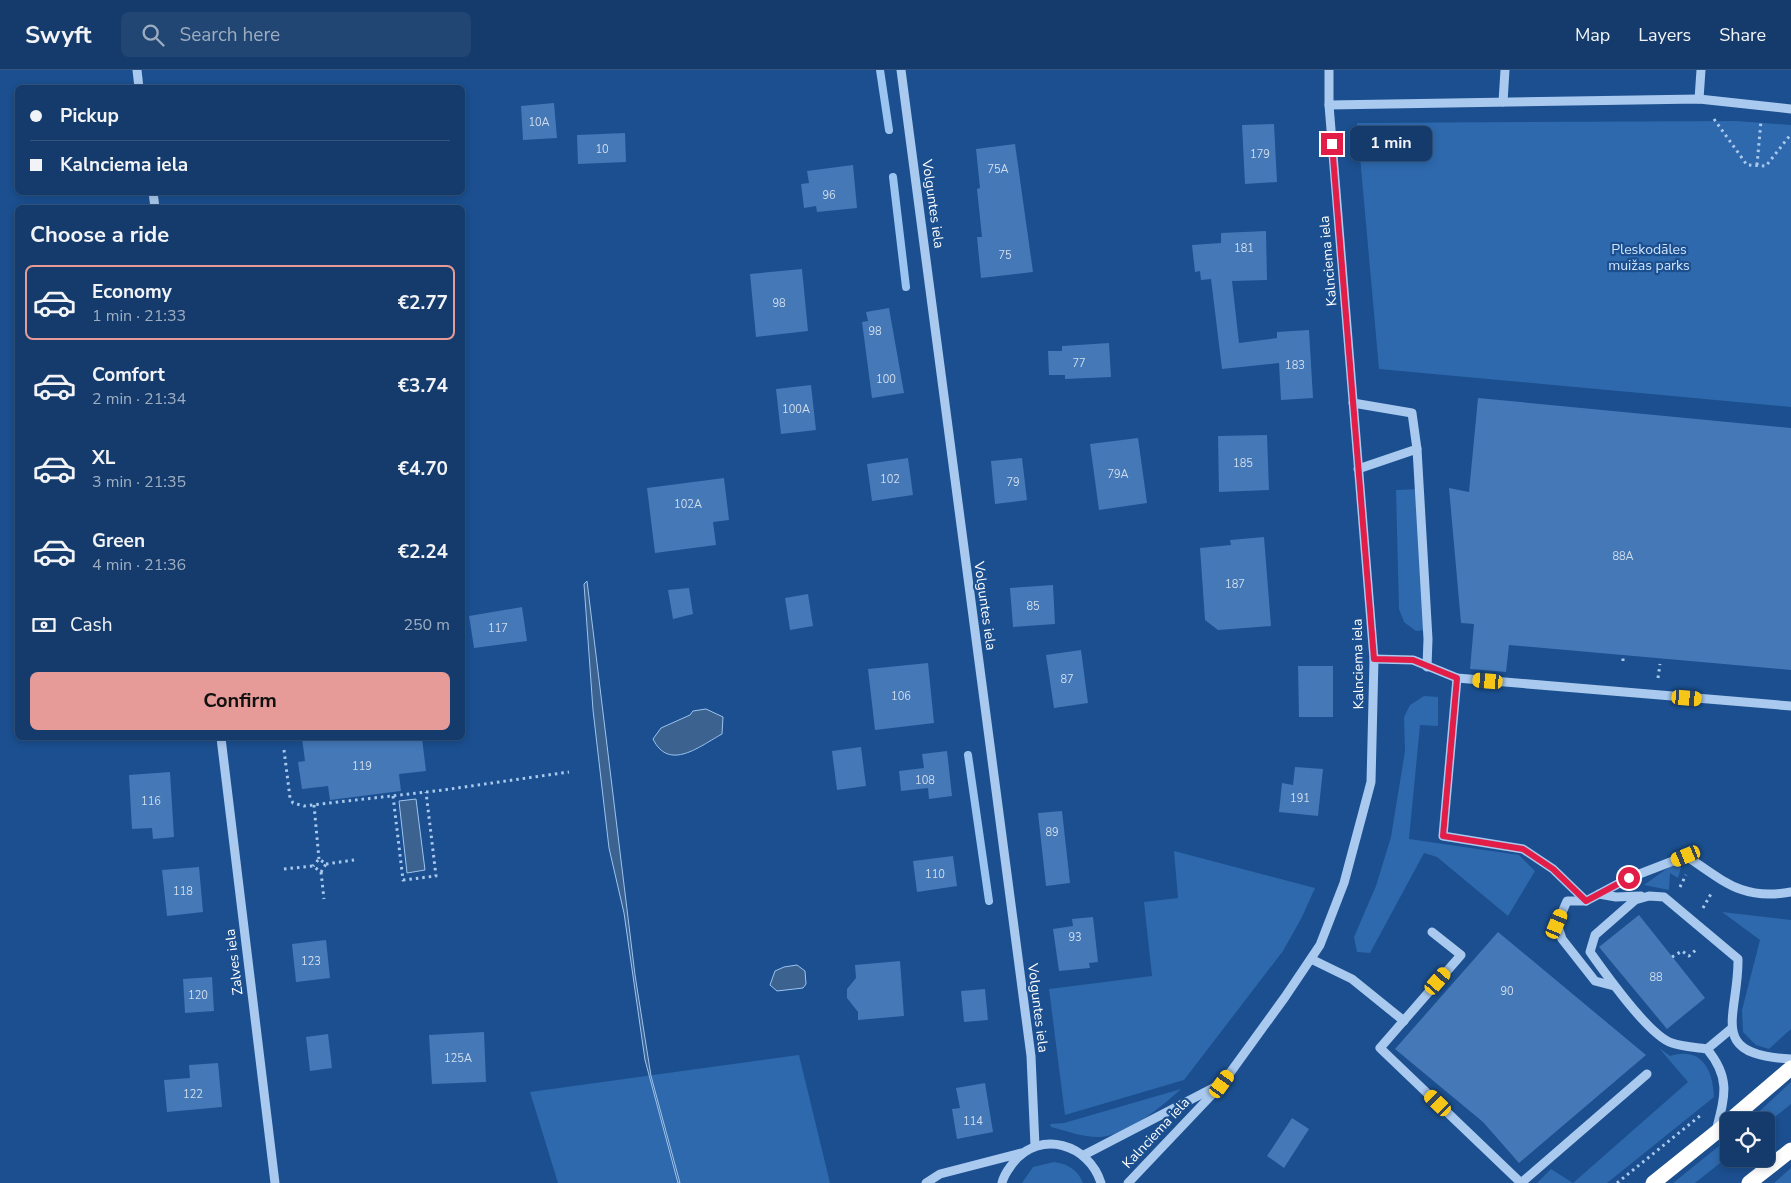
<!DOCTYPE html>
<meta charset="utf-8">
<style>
body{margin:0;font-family:"Nunito Sans",sans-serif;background:#214673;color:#f1f3f6;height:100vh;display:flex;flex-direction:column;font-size:19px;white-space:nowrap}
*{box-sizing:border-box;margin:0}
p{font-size:16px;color:#9dadc1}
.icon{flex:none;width:28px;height:28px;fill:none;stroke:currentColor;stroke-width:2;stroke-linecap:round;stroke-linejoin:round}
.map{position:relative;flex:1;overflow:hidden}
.side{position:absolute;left:15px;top:135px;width:450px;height:535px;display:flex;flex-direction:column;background:#143b6b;border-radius:8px;box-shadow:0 2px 8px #0003,0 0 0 1px #33557e}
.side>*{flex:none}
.banner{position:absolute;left:15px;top:15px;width:450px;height:110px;border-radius:8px;box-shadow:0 2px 8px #0003,0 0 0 1px #33557e;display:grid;align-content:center;height:110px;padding:0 15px;background:#143b6b}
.buttons{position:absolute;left:1720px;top:1042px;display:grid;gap:10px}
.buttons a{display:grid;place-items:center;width:55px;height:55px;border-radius:8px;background:#143b6b;box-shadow:0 2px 8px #0003,0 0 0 1px #33557e;font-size:25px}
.end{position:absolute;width:22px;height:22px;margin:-11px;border:6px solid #e11d48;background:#fff;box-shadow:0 0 0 2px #fff}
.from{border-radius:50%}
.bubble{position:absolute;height:35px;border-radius:8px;background:#143b6b;box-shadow:0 2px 8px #0003,0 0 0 1px #33557e;font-size:16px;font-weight:700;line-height:35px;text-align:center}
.car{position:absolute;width:15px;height:30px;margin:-15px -8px;border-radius:6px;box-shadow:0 0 4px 1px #0007;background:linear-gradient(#f5c518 24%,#345 0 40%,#f5c518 0 76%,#345 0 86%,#f5c518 0)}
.banner b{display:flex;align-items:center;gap:18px;height:48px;font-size:19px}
.banner b+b{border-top:1px solid #33557e}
.banner i{width:12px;height:12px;background:#f1f3f6}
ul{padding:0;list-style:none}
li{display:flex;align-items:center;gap:15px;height:75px;margin:0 10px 8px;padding:0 5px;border:2px solid transparent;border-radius:8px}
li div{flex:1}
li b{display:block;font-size:19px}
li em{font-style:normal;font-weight:700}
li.current{border-color:#e69b98}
li>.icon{width:45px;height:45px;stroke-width:1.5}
h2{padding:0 15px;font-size:22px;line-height:60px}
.pay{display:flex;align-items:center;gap:12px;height:55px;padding:0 15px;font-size:19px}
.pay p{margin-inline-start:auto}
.action{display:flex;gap:10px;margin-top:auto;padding:10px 15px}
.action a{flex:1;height:58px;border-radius:8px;background:#e69b98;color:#111;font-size:20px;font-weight:700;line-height:58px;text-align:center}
header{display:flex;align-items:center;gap:30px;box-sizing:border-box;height:70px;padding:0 25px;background:#143b6b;border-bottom:1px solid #33557e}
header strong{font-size:24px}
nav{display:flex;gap:28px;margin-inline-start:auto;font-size:18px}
.search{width:350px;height:45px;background:#214673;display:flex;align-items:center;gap:12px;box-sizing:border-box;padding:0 18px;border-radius:8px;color:#9dadc1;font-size:19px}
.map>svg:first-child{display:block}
.green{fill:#2e69ad}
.water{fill:#3c6290;stroke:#9cc4f0}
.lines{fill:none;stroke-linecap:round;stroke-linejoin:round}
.stream{stroke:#9cc4f0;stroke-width:8}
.building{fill:#4478b7}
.path{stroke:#a9c9ee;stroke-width:3;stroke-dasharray:2.5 4;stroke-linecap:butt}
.minor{stroke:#a9c9ee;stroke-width:9}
.highway{stroke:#fff;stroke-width:15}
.route{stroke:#e11d48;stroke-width:6}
.labels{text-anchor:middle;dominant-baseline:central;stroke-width:4.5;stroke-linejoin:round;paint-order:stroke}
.number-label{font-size:11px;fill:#d0dded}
.street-label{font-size:14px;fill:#fff;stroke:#1b4f8f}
.park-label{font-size:14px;fill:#cfe3fa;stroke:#1b4f8f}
</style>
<header>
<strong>Swyft</strong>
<div class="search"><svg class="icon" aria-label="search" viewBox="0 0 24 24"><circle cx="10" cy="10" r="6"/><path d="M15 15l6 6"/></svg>Search here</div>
<nav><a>Map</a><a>Layers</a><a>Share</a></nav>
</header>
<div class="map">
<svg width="1791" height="1113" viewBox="0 0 1791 1113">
<rect width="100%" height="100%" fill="#1b4f8f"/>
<g class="green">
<polygon points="1736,51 1791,55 1791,337 1379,299 1357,53"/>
<polygon points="1420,419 1427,560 1416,561 1404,552 1399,539 1396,420"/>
<polygon points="1424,626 1438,627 1438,656 1420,655 1409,769 1519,785 1535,801 1508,846 1437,787 1424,783 1370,883 1357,882 1354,867 1376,816 1391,767 1405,681 1404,647 1410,635"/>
<polygon points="1174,781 1315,818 1302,847 1283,881 1184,1010 1065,1045 1049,919 1152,906 1144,832 1178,828"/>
<polygon points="1677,794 1681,797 1678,808 1670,803 1669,820 1644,815 1672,795"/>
<polygon points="1722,842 1791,850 1791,959 1769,979 1756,975 1743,962 1742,940 1760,870"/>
<path d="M1659,978L1670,986C1702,976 1713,1000 1714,1027L1607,1113H1537L1551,1099L1573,1113L1688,1012Z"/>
<polygon points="799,985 830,1113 558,1113 530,1022"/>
<polygon points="1791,1012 1791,1034 1766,1054 1766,1051 1749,1051"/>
<path d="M1181,1019C1163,1036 1126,1065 1101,1067C1085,1068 1067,1061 1051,1057L1050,1054L1064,1053Z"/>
<polygon points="1729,1068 1729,1086 1695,1113 1673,1113"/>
<path d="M1054,1092C1068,1094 1078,1100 1083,1113H1022L1033,1097Z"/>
<polygon points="1791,1098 1791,1113 1774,1113"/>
</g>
<g class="water">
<polygon points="587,511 635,905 651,1006 680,1113 678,1113 645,990 624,843 609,778 593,640 584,514"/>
<path d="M706,639L723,647L722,664C700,676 669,702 653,669L661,658L690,645L693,641Z"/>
<polygon points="416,729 425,800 407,803 399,731"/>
<polygon points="797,895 805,901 806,914 803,918 777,921 770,915 775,901 784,897"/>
</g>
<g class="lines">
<g class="stream">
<polyline points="880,0 889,60"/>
<polyline points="893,107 906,217"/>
<polyline points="968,685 989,831"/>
</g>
</g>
<g class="building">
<polygon points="554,33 557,68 523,70 521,36"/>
<polygon points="1274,54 1277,112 1245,114 1242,55"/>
<polygon points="625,63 626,92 578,94 577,65"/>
<polygon points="1015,74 1033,202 981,208 977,167 982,167 977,119 980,118 976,79"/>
<polygon points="853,95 857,138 817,142 816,136 804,138 801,114 809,113 807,101"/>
<polygon points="1266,161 1267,210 1232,211 1239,273 1277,268 1277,262 1309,260 1313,328 1281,330 1279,293 1222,299 1211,209 1201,210 1200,201 1195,202 1192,175 1221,173 1221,163"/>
<polygon points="802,199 808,261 756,267 750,204"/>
<polygon points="889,238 904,323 872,328 862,252 868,251 866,242"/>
<polygon points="1109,273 1111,307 1065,309 1065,305 1049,305 1048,281 1062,281 1062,276"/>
<polygon points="811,315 816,360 781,364 776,319"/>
<polygon points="1478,328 1791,358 1791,600 1509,575 1506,602 1470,599 1474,554 1461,553 1449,418 1469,422"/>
<polygon points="1267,365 1269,420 1219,422 1218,366"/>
<polygon points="1138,368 1147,433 1099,440 1090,374"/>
<polygon points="908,388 913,425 872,431 867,394"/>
<polygon points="1022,388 1027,430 995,434 991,391"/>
<polygon points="724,408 729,450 713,452 716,475 655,483 647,418"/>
<polygon points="1264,467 1271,556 1218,560 1205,550 1200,478 1231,475 1230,470"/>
<polygon points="1053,515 1055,554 1013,557 1010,518"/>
<polygon points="689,518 693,544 673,549 668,520"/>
<polygon points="808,524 813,556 790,560 785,528"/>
<polygon points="522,537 527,571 474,578 469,546"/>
<polygon points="1081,580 1088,633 1054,638 1046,585"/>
<polygon points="928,593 934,653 875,660 868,599"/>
<polygon points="1298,596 1333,596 1333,647 1299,647"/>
<polygon points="302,668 422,668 426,701 399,704 401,721 330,730 328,716 302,719 298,692 305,691"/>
<polygon points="861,677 866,716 837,720 832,681"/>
<polygon points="947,681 952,726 929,729 928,718 901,721 899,701 924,698 922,684"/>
<polygon points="1295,697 1323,699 1318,746 1279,742 1282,713 1293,715"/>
<polygon points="170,702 174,767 153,769 152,758 132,759 129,705"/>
<polygon points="1062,741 1070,813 1046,816 1038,743"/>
<polygon points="953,786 957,816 917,822 913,791"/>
<polygon points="199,797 203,842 167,846 162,800"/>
<polygon points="1639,845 1705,928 1667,959 1599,877"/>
<polygon points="1093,847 1098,892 1089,893 1090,898 1059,901 1053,859 1073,856 1072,849"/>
<polygon points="1498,862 1646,985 1519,1093 1483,1052 1395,979"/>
<polygon points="326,870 330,908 296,912 292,874"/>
<polygon points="900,891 904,946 858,950 858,942 847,928 847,919 856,908 855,895"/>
<polygon points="212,907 214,941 185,943 183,909"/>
<polygon points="985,919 988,950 964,952 961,921"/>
<polygon points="484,962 486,1012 432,1014 429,965"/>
<polygon points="328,964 332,998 310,1001 306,967"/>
<polygon points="218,993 222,1037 167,1042 164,1010 190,1008 189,995"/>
<polygon points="985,1013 993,1062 957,1069 952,1039 960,1038 956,1018"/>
<polygon points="1292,1048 1309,1059 1284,1098 1267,1086"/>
</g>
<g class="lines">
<g class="path">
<polyline points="1714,49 1747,95 1766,96 1791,64"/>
<polyline points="1757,95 1761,51"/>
<polyline points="1623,591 1623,585"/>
<polyline points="1658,608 1660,594"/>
<polyline points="284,680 290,728 293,733 304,736 443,720 569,702"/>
<polyline points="393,726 403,810 436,806 426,722"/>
<polyline points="314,735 319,789"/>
<polyline points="326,794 354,790"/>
<polyline points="284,799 313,796 321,802 326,794 319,789 313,796"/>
<polyline points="321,802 324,829"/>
<polyline points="1680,817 1686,805"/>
<polyline points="1703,838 1712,822"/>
<polyline points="1672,887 1682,881 1689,886 1698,878"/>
<polyline points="1617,1113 1701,1045"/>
</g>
<g class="minor">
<polyline points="137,0 139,18"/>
<polyline points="901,0 1031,986 1035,1076"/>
<polyline points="1699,29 1701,0"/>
<polyline points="1503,32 1505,0"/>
<polyline points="1329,35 1699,29 1791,39"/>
<polyline points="153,122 155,138"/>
<polyline points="1353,333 1412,343 1417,379 1428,569 1427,597"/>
<polyline points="1358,399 1417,379"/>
<polyline points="1374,589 1413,590 1457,608 1791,636"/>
<path d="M1457,608L1443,766L1523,779L1553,799L1586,831L1629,808L1686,786C1724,811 1742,831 1791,822"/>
<polyline points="221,668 275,1113"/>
<polyline points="1599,824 1616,827 1641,826"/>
<polyline points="1586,831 1567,831 1557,854 1562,869 1595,911 1614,916"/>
<polyline points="1432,862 1461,885 1380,978 1520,1112"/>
<polyline points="1311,889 1352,909 1404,951"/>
<polyline points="1707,979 1731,959"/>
<path d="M1716,1061C1725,1026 1731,1008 1707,979C1695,977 1683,977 1672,973C1649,966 1605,903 1590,882L1595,865L1635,830L1649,826L1664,827L1738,889C1739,946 1705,985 1791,989"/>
<polyline points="1084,1085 1215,1017"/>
<polyline points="926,1113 940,1104 1021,1083"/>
<path d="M1002,1113C1004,1104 1008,1100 1013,1093C1040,1059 1089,1074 1101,1113"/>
<polyline points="1128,1113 1222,1014 1285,927 1320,875 1344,813 1371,712 1374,589 1329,35 1329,0"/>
<polyline points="1521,1113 1647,1004"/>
</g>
<g class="highway">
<polyline points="1729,1051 1791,998"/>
<polyline points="1653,1113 1729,1052"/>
<polyline points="1749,1113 1791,1080"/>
</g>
</g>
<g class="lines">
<polyline class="route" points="1332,74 1374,589 1413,590 1457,608 1443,766 1523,779 1553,799 1586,831 1629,808"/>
</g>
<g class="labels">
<g class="number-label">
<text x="539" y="52">10A</text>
<text x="602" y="79">10</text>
<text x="1260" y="84">179</text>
<text x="998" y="99">75A</text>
<text x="829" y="125">96</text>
<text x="1244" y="178">181</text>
<text x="1005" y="185">75</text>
<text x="779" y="233">98</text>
<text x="875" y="261">98</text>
<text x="1079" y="293">77</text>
<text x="1295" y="295">183</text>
<text x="886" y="309">100</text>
<text x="796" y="339">100A</text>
<text x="1243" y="393">185</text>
<text x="1118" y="404">79A</text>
<text x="890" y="409">102</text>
<text x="1013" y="412">79</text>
<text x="688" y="434">102A</text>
<text x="1623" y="486">88A</text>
<text x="1235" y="514">187</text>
<text x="1033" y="536">85</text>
<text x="498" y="558">117</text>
<text x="1067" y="609">87</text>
<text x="901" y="626">106</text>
<text x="362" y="696">119</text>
<text x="925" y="710">108</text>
<text x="1300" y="728">191</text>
<text x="151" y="731">116</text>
<text x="1052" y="762">89</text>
<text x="935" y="804">110</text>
<text x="183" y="821">118</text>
<text x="1075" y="867">93</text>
<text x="311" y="891">123</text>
<text x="1656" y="907">88</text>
<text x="1507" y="921">90</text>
<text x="198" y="925">120</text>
<text x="458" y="988">125A</text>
<text x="193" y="1024">122</text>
<text x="973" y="1051">114</text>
</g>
<g class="street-label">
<text transform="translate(933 134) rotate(82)">Volguntes iela</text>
<text transform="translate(1328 191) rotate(-95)">Kalnciema iela</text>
<text transform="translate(985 536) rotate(82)">Volguntes iela</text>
<text transform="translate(1358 594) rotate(-91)">Kalnciema iela</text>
<text transform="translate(234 892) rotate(-97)">Zalves iela</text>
<text transform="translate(1038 938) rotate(83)">Volguntes iela</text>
<text transform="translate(1156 1063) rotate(-47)">Kalnciema iela</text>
</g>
<g class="park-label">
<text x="1649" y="179">Pleskodāles<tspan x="1649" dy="16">muižas parks</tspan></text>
</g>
</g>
</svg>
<div class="buttons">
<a><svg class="icon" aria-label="locate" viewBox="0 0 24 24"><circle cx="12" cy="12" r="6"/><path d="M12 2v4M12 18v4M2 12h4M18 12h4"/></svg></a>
</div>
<i class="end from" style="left:1629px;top:808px"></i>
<i class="end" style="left:1332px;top:74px"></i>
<div class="bubble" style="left:1350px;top:56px;width:82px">1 min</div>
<i class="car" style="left:1488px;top:611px;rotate:275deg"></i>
<i class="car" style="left:1687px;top:628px;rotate:95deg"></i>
<i class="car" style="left:1686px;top:786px;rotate:248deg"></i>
<i class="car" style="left:1557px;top:854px;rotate:23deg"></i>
<i class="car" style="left:1438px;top:911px;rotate:41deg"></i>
<i class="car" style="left:1222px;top:1014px;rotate:36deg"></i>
<i class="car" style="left:1438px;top:1033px;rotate:314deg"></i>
<div class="banner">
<b><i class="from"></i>Pickup</b>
<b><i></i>Kalnciema iela</b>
</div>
<section class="side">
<h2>Choose a ride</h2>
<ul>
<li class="current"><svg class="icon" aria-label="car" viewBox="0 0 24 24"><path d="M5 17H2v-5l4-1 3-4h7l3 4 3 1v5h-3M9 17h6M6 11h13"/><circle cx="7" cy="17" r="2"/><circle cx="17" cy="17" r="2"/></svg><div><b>Economy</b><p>1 min · 21:33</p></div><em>€2.77</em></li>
<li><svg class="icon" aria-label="car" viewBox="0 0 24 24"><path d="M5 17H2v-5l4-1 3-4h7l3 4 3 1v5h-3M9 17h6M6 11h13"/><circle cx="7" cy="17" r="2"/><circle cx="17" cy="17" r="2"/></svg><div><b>Comfort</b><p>2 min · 21:34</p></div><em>€3.74</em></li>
<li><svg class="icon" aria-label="car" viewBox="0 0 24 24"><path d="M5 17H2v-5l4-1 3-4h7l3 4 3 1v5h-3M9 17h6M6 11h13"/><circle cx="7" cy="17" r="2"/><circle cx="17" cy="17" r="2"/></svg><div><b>XL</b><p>3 min · 21:35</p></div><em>€4.70</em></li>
<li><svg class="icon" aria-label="car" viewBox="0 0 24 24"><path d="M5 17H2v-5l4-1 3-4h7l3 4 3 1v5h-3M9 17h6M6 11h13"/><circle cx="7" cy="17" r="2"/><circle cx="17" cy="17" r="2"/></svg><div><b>Green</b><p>4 min · 21:36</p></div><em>€2.24</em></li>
</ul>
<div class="pay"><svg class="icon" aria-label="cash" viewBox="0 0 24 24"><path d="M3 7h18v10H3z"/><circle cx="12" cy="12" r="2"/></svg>Cash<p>250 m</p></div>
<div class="action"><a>Confirm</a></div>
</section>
</div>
